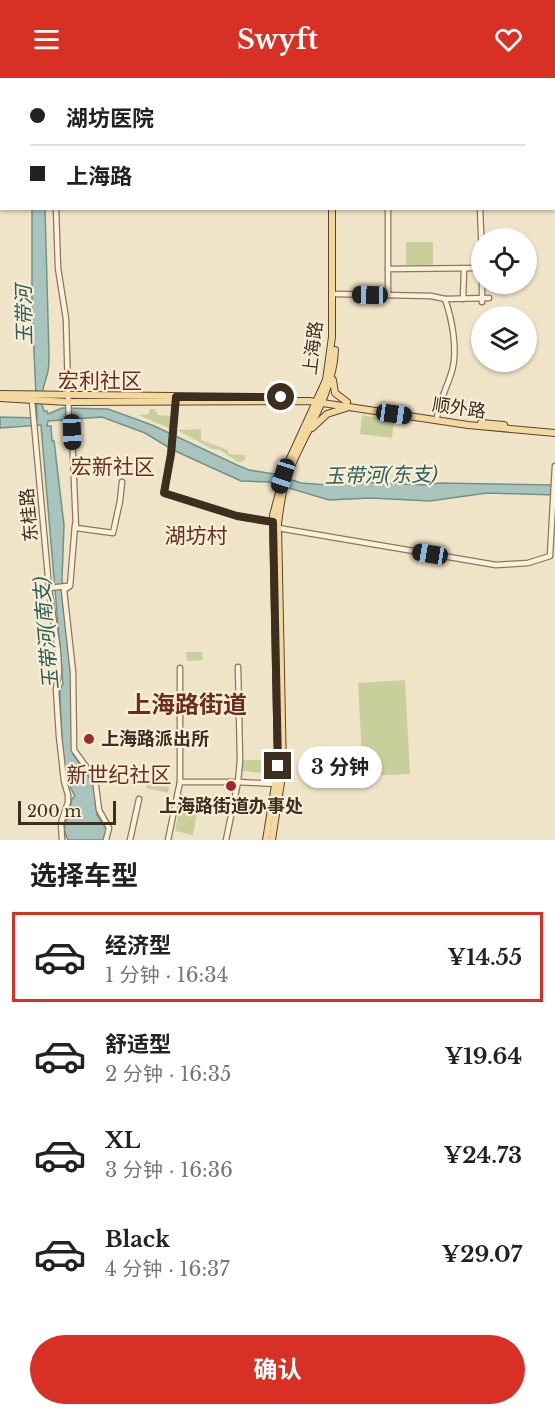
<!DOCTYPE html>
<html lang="zh">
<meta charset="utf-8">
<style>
body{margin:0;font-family:"Libre Baskerville","Noto Sans SC",serif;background:#f2f2f2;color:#222;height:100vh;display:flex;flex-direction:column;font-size:22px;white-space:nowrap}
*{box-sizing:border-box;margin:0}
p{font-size:20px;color:#767676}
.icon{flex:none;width:33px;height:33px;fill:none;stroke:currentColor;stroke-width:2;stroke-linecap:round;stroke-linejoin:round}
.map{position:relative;height:762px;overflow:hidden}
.sheet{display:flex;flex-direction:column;background:#fff;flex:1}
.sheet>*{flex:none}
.hud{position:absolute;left:0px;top:0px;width:555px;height:132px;box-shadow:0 2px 4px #0004;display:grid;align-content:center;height:132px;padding:0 30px;background:#fff}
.fabs{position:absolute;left:471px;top:150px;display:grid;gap:12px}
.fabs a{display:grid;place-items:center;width:66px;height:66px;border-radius:50%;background:#fff;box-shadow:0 2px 4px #0004;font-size:30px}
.scale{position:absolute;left:18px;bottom:15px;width:98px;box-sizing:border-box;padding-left:6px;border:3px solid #3d2e20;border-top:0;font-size:16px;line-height:21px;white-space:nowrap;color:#3d2e20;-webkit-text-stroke:4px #f7eed8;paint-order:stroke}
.end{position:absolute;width:27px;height:27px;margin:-14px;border:8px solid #3d2e20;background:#fff;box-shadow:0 0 0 3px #fff}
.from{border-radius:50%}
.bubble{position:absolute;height:42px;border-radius:21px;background:#fff;box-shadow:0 2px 4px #0004;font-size:20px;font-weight:700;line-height:42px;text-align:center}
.car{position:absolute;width:18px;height:36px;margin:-18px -9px;border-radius:8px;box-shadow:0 0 4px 2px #0007;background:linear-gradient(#222 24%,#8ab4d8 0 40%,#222 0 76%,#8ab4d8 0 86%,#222 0)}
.hud b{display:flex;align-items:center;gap:21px;height:57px;font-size:22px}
.hud b+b{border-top:2px solid #e0e0e0}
.hud i{width:15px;height:15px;background:#222}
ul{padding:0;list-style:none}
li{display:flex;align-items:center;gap:18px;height:90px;margin:0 12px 9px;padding:0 18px;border:3px solid transparent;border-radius:0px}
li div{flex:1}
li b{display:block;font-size:22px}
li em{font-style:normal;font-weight:700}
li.on{border-color:#d93025}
li>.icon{width:54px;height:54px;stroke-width:1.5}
h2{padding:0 30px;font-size:27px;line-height:72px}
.action{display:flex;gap:12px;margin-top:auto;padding:12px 30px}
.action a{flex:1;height:69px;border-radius:36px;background:#d93025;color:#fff;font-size:24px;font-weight:700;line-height:69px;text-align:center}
header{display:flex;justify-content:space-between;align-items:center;height:78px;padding:0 30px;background:#d93025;color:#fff;font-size:27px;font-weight:700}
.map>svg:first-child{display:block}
.green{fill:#c9cf9b}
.water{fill:#a9c4bc;stroke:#6f938a;stroke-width:1.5}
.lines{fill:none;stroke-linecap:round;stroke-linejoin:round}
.minor-casing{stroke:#8d765c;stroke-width:7}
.major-casing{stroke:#5b4430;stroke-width:8}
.minor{stroke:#faf1dc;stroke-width:4.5}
.major{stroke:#f3d9a0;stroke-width:6}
.route{stroke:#3d2e20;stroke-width:8}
.poi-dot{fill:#9e2a2b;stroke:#f7eed8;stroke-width:2}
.labels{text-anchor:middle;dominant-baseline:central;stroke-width:4.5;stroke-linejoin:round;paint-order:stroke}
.street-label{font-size:18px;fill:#3d2e20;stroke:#f7eed8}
.poi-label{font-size:18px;font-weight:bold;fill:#3d2e20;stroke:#f7eed8;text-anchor:start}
.water-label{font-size:20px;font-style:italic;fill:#2f5d5a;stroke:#f7eed8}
.quarter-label{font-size:21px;fill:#6b2e1e;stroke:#f7eed8}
.district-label{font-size:24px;font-weight:bold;fill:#6b2e1e;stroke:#f7eed8}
</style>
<header><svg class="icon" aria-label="menu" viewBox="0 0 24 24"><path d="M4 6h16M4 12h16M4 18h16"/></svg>Swyft<svg class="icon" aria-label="heart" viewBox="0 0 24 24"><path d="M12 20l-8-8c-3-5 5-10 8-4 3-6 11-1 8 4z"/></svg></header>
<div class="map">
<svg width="555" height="762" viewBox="0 0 555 762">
<rect width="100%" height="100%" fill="#f0e4c8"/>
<g class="green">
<rect x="406" y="164" width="27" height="23"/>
<polygon points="150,331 155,331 158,337 171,338 171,351 138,337 148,336"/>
<polygon points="362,337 394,342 392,360 360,356"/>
<polygon points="201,351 201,362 228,372 229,376 244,377 246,380 241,384 238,384 220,372 212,371 177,352"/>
<polygon points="186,574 202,574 203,582 187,583"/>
<polygon points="405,602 410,696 363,698 358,605"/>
<polygon points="242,682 266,682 263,695 241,693"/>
<polygon points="148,704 170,706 168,715 146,710"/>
<polygon points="182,716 200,720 193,757 175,753"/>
</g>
<path class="water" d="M32,131H45L49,277C49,282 49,288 48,293C45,307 38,318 44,333H47L48,336L62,330L108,331L152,347L237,387L249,392L274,396L301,405L328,407L357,404L426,407L439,405L555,407V417L487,415L430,423L370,420L329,422L269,404L241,403L173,372L145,355L102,339L48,343L47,348H51L52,363H54L64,447L62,502L71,585L73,676L95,708L97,737L107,752L105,762H68L64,752L72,721L75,718C60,695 62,650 60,622V611L63,606L41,347L0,350V339L37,340L32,230Z"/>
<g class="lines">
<g class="minor-casing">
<g id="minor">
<polyline points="49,0 50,2"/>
<polyline points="174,0 179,2"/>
<polyline points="186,2 186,0"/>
<polyline points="377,2 377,0"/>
<polyline points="431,2 432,0"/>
<polyline points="456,2 456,0"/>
<polyline points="554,74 555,74"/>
<polyline points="56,130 58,190 66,241 69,348 72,355 76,450 113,455 120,423 122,404"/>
<polyline points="388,130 388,217"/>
<polyline points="480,130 482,179"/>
<polyline points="388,191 482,190"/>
<polyline points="482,206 482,224"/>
<polyline points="335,216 431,218 445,221 489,220"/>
<polyline points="463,221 464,191"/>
<polyline points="176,321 171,376 164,415 237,438 273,444"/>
<polyline points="32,323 49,510 58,574 59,595 56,611 59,658 64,703 68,717 68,724 61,745 62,762"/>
<path d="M437,339C440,322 447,309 452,293C458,272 452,241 445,221"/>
<polyline points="75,447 70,508 64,512 73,594 74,672 95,701 99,732 109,750 106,762"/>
<polyline points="278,450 496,487 528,485 550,478 555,388"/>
<polyline points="49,510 67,508"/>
<polyline points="180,704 238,704 276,706"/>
<polyline points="130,762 139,721"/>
<polyline points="168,762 180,704 180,590"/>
<polyline points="226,762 238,704 240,682 238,589"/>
</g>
</g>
<g class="major-casing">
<g id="major">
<polyline points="331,0 331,2"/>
<polyline points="333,302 335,315 347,324"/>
<polyline points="0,316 260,319"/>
<polyline points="0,320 68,324 309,323 468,347 555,355"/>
<polyline points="481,345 504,347"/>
<polyline points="312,350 327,336 346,330"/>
<polyline points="266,762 278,689 273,437 286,389 326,302 332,259 332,130"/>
<path d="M272,762L283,692L278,446C280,429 282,412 288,396C304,355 333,317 335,272"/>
</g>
</g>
<use href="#minor" class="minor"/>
<use href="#major" class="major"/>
</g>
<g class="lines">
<polyline class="route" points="278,688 273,444 237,438 164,415 171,376 176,319 281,319"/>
</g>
<g class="poi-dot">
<circle cx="89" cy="661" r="6"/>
<circle cx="231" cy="708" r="6"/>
</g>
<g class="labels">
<g class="street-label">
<text transform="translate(313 270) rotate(-83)">上海路</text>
<text transform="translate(459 330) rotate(8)">顺外路</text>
<text transform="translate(29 437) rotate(-95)">东桂路</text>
</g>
<g class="poi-label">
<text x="101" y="661">上海路派出所</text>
<text x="231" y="728" text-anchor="middle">上海路街道办事处</text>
</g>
<g class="water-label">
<text transform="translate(24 237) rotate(-91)">玉带河</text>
<text transform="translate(381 397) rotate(-1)">玉带河(东支)</text>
<text transform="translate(46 555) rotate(-95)">玉带河(南支)</text>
</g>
<g class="quarter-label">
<text x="100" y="303">宏利社区</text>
<text x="113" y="389">宏新社区</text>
<text x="196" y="458">湖坊村</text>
<text x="119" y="697">新世纪社区</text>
</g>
<g class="district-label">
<text x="187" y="626">上海路街道</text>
</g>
</g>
</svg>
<div class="fabs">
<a><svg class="icon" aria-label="locate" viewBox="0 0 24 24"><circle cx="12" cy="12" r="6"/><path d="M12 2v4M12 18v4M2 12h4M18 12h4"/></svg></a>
<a><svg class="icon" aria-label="layers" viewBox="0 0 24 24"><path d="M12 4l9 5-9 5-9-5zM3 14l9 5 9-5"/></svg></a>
</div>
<div class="scale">200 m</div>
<i class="end from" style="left:281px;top:319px"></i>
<i class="end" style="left:278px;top:688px"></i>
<div class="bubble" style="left:298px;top:668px;width:84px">3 分钟</div>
<i class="car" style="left:370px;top:217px;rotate:271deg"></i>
<i class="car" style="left:394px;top:336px;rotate:98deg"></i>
<i class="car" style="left:72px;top:354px;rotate:178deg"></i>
<i class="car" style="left:283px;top:398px;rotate:198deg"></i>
<i class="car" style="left:430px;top:476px;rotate:279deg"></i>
<div class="hud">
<b><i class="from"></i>湖坊医院</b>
<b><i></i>上海路</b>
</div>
</div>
<section class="sheet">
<h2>选择车型</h2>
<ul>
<li class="on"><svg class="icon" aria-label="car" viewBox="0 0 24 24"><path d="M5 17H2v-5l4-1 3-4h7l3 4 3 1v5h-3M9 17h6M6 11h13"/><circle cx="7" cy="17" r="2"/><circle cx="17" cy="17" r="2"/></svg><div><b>经济型</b><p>1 分钟 · 16:34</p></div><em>¥14.55</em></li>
<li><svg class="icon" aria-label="car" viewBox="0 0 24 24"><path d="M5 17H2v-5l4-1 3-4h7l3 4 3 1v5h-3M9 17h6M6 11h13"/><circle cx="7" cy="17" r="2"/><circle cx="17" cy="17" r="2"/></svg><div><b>舒适型</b><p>2 分钟 · 16:35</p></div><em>¥19.64</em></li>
<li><svg class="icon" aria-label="car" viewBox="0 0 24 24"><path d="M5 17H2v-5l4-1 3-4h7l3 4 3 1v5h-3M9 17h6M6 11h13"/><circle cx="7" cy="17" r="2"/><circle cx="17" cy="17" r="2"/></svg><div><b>XL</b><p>3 分钟 · 16:36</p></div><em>¥24.73</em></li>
<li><svg class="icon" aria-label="car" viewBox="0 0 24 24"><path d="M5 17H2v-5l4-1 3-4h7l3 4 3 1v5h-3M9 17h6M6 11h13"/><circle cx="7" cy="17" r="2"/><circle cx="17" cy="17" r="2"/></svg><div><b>Black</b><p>4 分钟 · 16:37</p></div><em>¥29.07</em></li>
</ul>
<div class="action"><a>确认</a></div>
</section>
